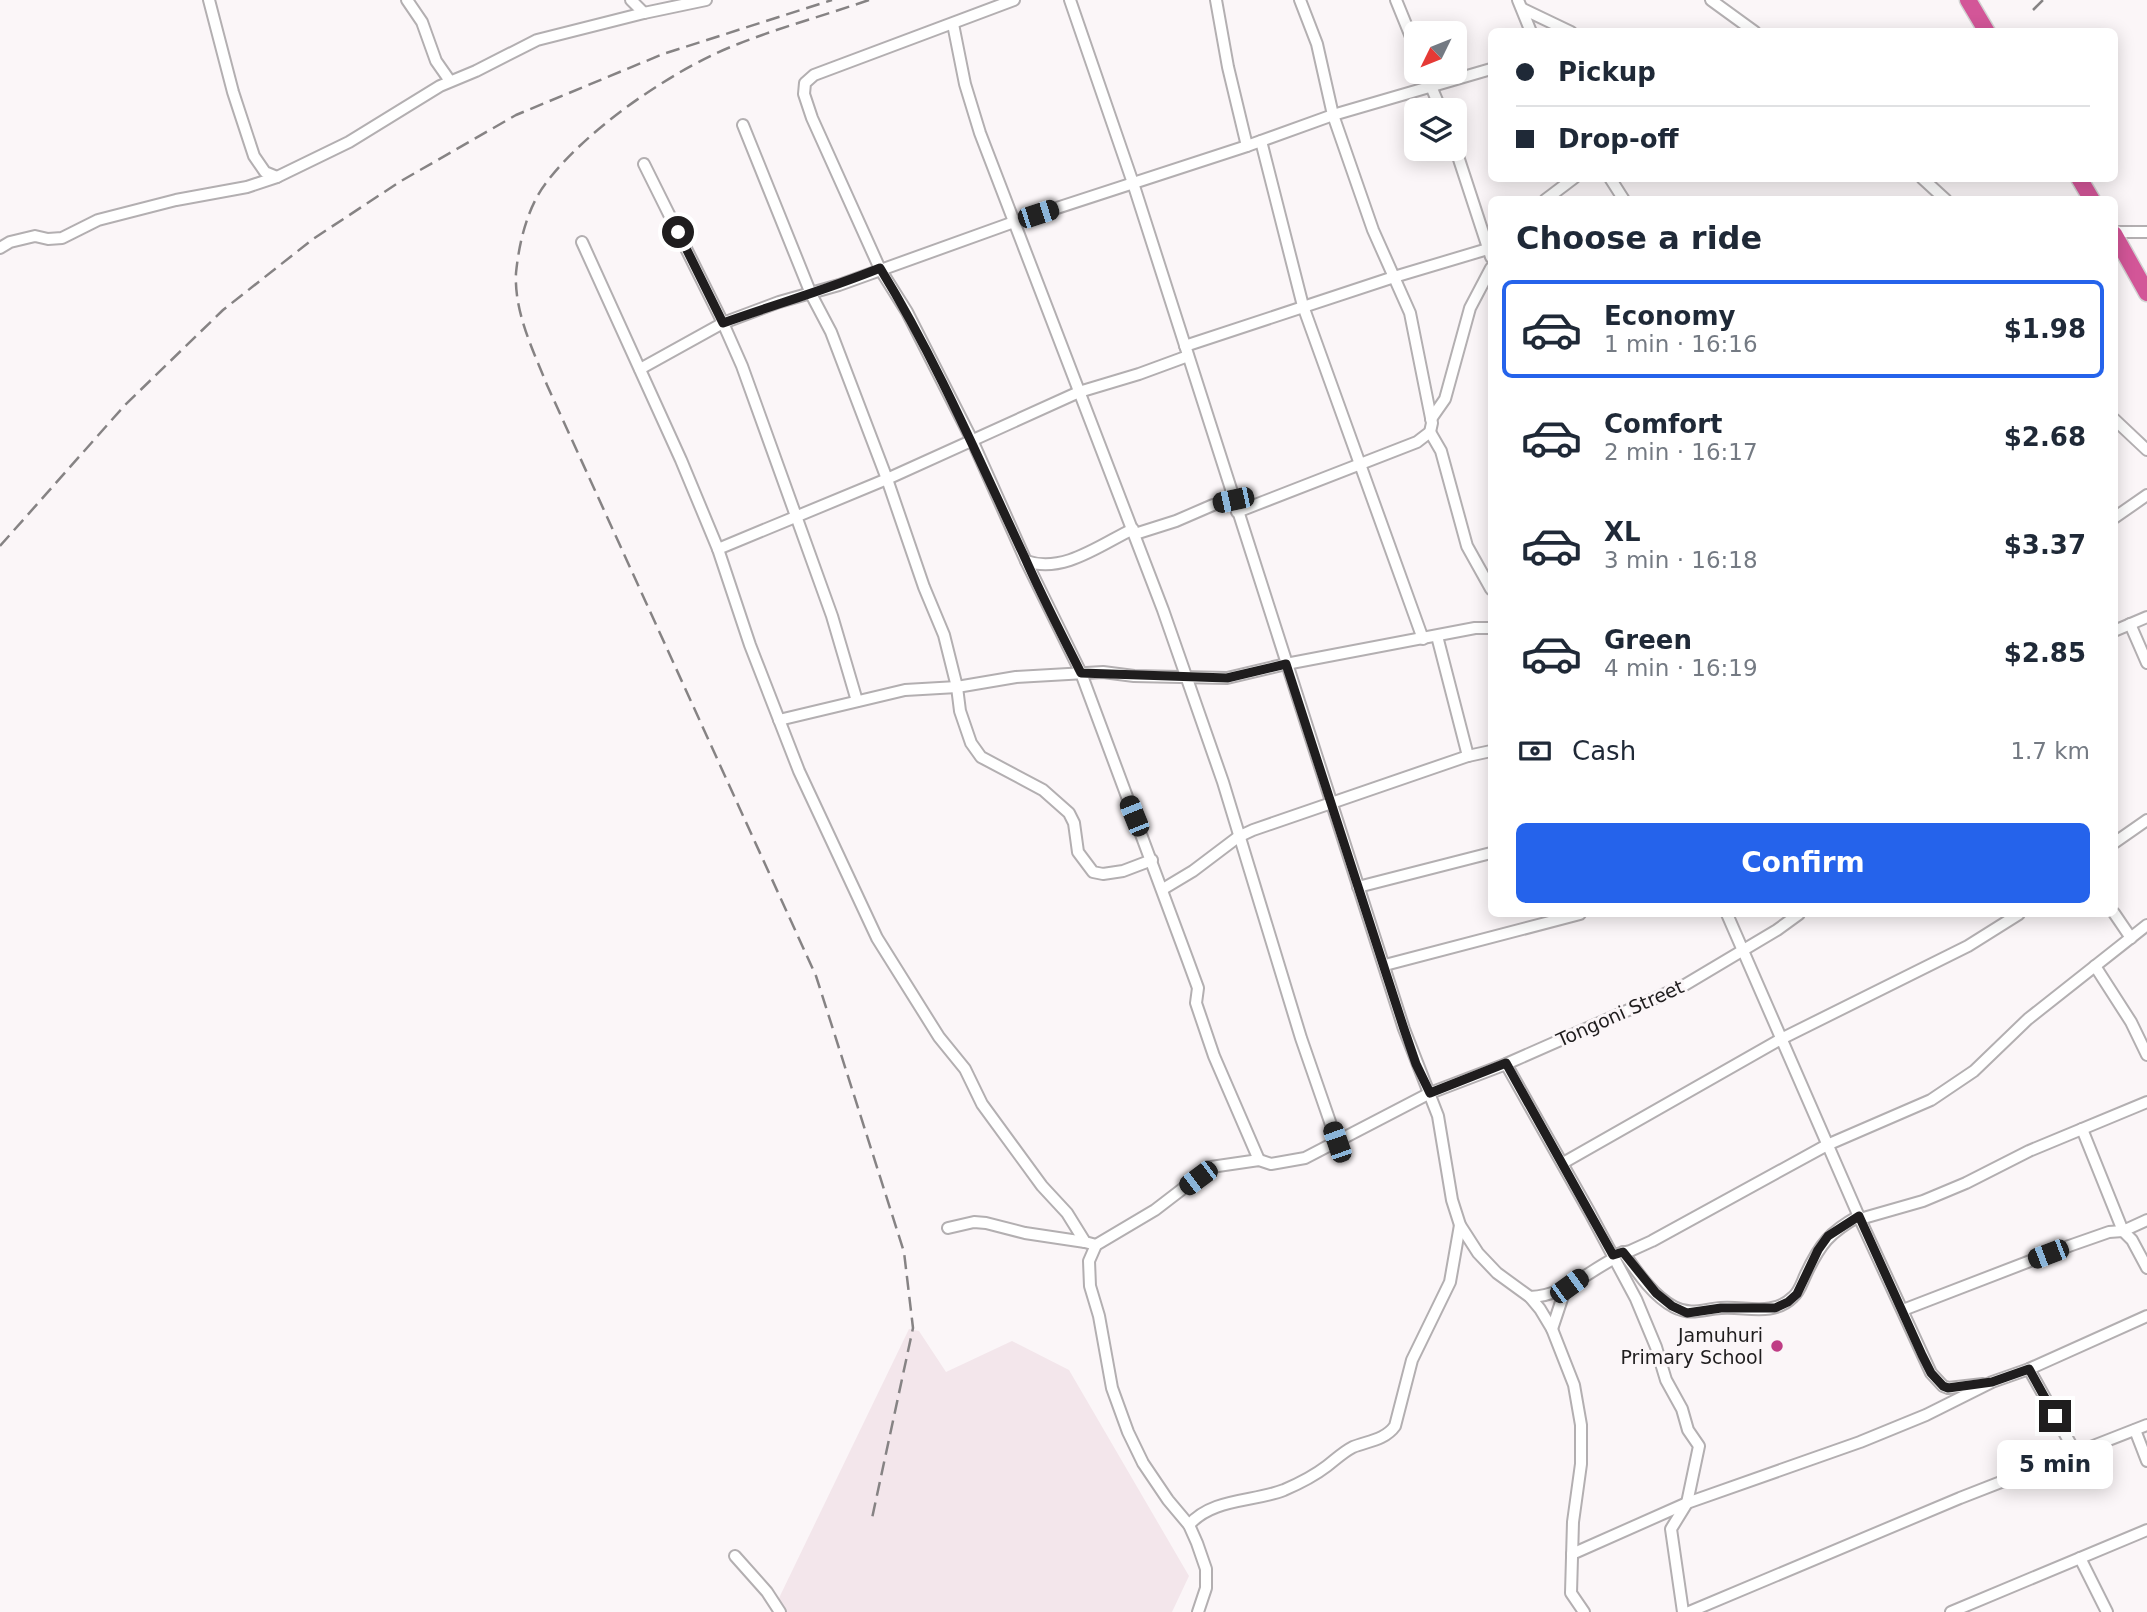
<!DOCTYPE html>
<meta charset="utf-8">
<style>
body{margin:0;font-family:"DejaVu Sans",sans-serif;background:#f6f6f7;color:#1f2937;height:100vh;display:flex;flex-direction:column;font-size:26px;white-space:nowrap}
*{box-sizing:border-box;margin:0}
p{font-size:23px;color:#747a83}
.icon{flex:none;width:38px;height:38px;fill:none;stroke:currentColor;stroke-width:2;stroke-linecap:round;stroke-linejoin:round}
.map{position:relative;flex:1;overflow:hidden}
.sheet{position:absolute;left:1488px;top:196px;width:630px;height:721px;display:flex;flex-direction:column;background:#fff;border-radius:10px;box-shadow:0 4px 18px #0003}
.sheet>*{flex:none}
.guide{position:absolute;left:1488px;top:28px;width:630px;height:154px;border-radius:10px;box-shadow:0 4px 18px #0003;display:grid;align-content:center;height:154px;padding:0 28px;background:#fff}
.needle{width:46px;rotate:227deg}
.fabs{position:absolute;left:1404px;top:21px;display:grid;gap:14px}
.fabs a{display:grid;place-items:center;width:63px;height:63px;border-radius:10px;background:#fff;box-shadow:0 4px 18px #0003;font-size:35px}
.end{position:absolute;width:32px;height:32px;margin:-16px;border:9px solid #1f1d1e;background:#fff;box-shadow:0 0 0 4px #fff}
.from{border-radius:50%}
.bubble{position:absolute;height:49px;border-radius:10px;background:#fff;box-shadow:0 4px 18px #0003;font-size:23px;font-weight:700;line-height:49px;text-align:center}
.car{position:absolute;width:21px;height:42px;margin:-21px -10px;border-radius:9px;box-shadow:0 0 5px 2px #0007;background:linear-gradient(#222 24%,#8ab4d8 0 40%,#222 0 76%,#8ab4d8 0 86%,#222 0)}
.guide b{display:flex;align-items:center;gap:24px;height:66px;font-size:26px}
.guide b+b{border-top:2px solid #e0e1e3}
.guide i{width:18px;height:18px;background:#1f2937}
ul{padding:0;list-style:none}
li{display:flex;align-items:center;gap:21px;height:98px;margin:0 14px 10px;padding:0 14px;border:4px solid transparent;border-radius:10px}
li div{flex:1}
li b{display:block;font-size:26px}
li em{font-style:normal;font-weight:700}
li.on{border-color:#2563eb}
li>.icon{width:63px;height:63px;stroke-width:1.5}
h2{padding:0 28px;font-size:32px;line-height:84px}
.pay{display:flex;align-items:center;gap:18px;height:77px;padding:0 28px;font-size:26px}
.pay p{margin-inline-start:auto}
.action{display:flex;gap:14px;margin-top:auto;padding:14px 28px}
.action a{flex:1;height:80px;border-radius:10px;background:#2563eb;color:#fff;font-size:28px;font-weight:700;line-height:80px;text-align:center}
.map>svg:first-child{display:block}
.built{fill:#f3e6eb}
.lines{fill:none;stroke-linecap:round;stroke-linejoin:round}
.minor-casing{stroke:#b3afb1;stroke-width:14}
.highway-casing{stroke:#d2d2d2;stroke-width:19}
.minor{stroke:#fff;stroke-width:10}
.highway{stroke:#d35698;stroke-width:16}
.rail{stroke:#868384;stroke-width:2.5;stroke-dasharray:14 7;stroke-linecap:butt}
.route{stroke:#1f1d1e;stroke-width:9}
.poi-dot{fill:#bf3d85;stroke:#fbf6f8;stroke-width:2.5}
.labels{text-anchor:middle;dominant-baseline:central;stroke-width:6;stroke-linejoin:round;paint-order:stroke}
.street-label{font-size:19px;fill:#1f1d1e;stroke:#fbf6f8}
.poi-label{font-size:19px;fill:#1f1d1e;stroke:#fbf6f8;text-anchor:end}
</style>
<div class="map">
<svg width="2147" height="1612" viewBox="0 0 2147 1612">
<rect width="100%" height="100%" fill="#fbf6f8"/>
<polygon class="built" points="909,1329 919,1331 946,1372 1012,1341 1069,1370 1189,1576 1172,1612 787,1612 779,1598"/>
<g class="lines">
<g class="minor-casing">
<g id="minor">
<polyline points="209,0 233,92 254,156 265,172 277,177"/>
<polyline points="407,0 422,22 436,61 450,81"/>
<polyline points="631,0 644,13"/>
<polyline points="1014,0 814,75 805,83 804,94 812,118 880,269 907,312 972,440 1026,561 1081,673 1187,958 1198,988 1196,1003 1214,1056 1259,1160"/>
<polyline points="1070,0 1133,183 1404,1029 1438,1116 1452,1200 1460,1225 1478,1253 1497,1273 1530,1297 1540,1309 1552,1329 1574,1385 1581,1425 1581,1464 1573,1522 1571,1593 1584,1612"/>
<polyline points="1216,0 1228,67 1247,146"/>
<polyline points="1396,0 1416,49"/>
<polyline points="1518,0 1531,32"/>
<polyline points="1711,0 1755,32"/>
<polyline points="1523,9 1571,32"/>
<polyline points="953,24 965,84 980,133 1163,610 1223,782 1301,1038 1337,1142"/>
<polyline points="1425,72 1441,110"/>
<polyline points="743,125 811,294 831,332 887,479 924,587 944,635 957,687 960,711 971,743 981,757 1043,790 1069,813 1074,823 1078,852 1093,872 1103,874 1123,871 1152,860"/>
<polyline points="1261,141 1303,306 1423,639"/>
<polyline points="1454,144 1491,257"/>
<polyline points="644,164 723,323 742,366 832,616 857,701"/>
<polyline points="1610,178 1624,200"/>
<polyline points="1922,178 1946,200"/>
<polyline points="1545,200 1574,178"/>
<polyline points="2114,232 2147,232"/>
<polyline points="582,242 681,460 718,549 750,645 799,771 877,938 939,1037 965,1069 982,1104 1042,1186 1067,1213 1085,1242 1096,1245"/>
<polyline points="0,248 10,242 35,236 48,239 62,238 98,220 176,200 247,187 277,177 349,142 440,86 476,71 537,40 644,13 706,0"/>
<polyline points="1185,346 1394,277 1491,248"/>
<polyline points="640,369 723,323 779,302 839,285 1014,222 1247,146 1333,115 1491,69"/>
<polyline points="1431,419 1445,399 1470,308 1491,268"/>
<polyline points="2114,419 2147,450"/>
<polyline points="1430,432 1441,451 1467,546 1491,589"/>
<polyline points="1237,512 1417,442 1430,432 1432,423 1410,313 1373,230 1333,115 1317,44 1300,0"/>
<polyline points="2114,518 2147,495"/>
<polyline points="1135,534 1176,521 1213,505 1233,500"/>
<polyline points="718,549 887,479 1079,392 1139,374 1188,356"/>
<path d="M1026,561C1063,574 1100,545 1133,529"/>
<polyline points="2130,624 2147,663"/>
<polyline points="2114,631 2147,617"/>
<polyline points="1437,636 1468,756"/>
<polyline points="779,720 905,690 957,687 1016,677 1103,672 1134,676 1227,678 1286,664 1475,628 1491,628"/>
<polyline points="2114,843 2147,820"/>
<polyline points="1358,887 1491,853"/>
<polyline points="1163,889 1193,871 1238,837 1253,830 1468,756 1491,751"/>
<polyline points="2114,913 2131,938"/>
<polyline points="1727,914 1860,1219 1931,1373 1943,1386 1948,1388 1983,1384"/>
<polyline points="1385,965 1580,914"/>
<polyline points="2095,966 2131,1022 2147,1055"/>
<polyline points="1506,1064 1590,1213 1636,1299 1656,1347 1666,1380 1682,1409 1688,1430 1699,1446 1687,1503 1671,1529 1683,1612"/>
<polyline points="2082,1129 2123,1231 2132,1240 2147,1268"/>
<polyline points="1563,1163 1781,1039 1968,946 2019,914"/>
<polyline points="1860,1219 1923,1201 1966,1183 2029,1151 2147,1102"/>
<polyline points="948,1228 974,1222 986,1223 1025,1233 1085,1242"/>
<path d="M1623,1252C1637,1272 1653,1296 1674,1307C1691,1316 1704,1309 1721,1308C1746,1306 1773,1317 1793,1297C1800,1291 1802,1282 1806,1274C1820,1244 1830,1232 1859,1216"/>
<polyline points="1613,1255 1630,1251 1652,1241 1827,1145 1931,1100 1974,1071 2028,1019 2147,925"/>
<path d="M1530,1297C1563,1296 1586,1273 1615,1258"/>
<polyline points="1903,1310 2069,1246 2109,1232 2123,1231 2147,1220"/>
<polyline points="1552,1329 1565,1290"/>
<polyline points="2029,1369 2075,1452"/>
<polyline points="2135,1430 2147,1461"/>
<path d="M1189,1525C1212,1498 1254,1502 1284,1490C1298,1484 1314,1476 1327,1466C1335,1460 1343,1452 1353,1447C1368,1441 1385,1440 1395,1426L1412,1360L1450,1282L1460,1225"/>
<polyline points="1572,1554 1687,1503 1860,1442 1926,1415 1992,1382 2029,1369 2147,1316"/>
<polyline points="735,1556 767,1592 780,1612"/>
<polyline points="2080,1558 2107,1612"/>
<polyline points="1198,1612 1206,1588 1206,1569 1197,1543 1189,1525 1168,1500 1143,1463 1128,1432 1112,1388 1099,1316 1090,1286 1089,1261 1096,1245 1155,1210 1211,1167 1259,1160 1271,1164 1305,1158 1430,1093 1506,1064 1683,986 1777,930 1799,914"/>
<polyline points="1689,1612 1960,1498 2147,1425"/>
<polyline points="1951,1612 2147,1530"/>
</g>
</g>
<g class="highway-casing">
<g id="highway">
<polyline points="1968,0 1987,32"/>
<polyline points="2079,178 2092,200"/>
<polyline points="2114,234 2147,293"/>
</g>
</g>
<use href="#minor" class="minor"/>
<use href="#highway" class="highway"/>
<g class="rail">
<path d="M869,0C826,15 781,27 738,44C675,68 586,129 546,183C527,208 519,243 516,273C514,312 533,350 547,385L816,976L904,1252L913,1328L871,1523"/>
<polyline points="2033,10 2043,0"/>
<polyline points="0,546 125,405 223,310 313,239 401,181 516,115 663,54 832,0"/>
</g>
</g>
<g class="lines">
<path class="route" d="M678,232L723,323C776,304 829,289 880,268C937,361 979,460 1025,558C1042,597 1062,635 1081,673L1227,678L1286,664L1404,1029L1416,1064L1430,1093L1506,1063L1613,1255L1623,1252L1656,1293L1672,1306L1687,1313L1721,1308H1775L1788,1302L1797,1294L1818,1250L1828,1236L1859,1216L1922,1355L1931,1373L1943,1386L1948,1388L1992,1382L2029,1369L2055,1416"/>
</g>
<circle class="poi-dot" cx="1777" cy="1346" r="7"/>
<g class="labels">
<g class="street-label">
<text transform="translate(1620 1013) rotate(-24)">Tongoni Street</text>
</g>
<g class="poi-label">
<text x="1763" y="1335">Jamuhuri<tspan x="1763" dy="22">Primary School</tspan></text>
</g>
</g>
</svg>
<div class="fabs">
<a><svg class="needle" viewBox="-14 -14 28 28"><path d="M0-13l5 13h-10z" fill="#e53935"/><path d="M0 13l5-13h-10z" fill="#747a83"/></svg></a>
<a><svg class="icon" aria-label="layers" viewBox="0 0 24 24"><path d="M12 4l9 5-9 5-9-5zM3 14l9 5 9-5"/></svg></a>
</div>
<i class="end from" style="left:678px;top:232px"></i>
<i class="end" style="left:2055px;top:1416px"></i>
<div class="bubble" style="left:1997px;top:1440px;width:116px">5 min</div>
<i class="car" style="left:1038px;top:214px;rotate:72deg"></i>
<i class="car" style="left:1233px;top:500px;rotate:258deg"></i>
<i class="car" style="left:1134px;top:816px;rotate:338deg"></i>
<i class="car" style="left:1337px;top:1142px;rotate:341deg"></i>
<i class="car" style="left:1198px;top:1178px;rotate:233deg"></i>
<i class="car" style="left:2048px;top:1254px;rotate:249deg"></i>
<i class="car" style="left:1569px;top:1286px;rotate:54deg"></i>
<div class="guide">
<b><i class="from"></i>Pickup</b>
<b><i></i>Drop-off</b>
</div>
<section class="sheet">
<h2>Choose a ride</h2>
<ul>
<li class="on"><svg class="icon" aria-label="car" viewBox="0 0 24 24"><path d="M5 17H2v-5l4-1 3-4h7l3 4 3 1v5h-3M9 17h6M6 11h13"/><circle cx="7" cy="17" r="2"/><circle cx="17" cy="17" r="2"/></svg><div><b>Economy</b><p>1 min · 16:16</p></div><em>$1.98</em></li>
<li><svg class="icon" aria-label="car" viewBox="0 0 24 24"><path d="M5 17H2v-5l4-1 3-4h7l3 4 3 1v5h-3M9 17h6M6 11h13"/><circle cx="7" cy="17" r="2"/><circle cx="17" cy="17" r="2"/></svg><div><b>Comfort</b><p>2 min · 16:17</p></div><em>$2.68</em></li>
<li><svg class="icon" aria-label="car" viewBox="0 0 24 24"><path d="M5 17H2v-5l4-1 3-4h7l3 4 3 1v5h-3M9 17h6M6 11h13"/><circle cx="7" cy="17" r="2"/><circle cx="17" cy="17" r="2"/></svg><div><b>XL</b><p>3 min · 16:18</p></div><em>$3.37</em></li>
<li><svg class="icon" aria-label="car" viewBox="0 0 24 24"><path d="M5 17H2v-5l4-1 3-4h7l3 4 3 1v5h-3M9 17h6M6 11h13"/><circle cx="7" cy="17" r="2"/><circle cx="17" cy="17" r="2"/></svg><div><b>Green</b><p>4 min · 16:19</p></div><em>$2.85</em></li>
</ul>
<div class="pay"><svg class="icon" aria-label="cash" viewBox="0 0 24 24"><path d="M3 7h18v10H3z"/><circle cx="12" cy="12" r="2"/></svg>Cash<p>1.7 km</p></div>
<div class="action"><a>Confirm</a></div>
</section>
</div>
